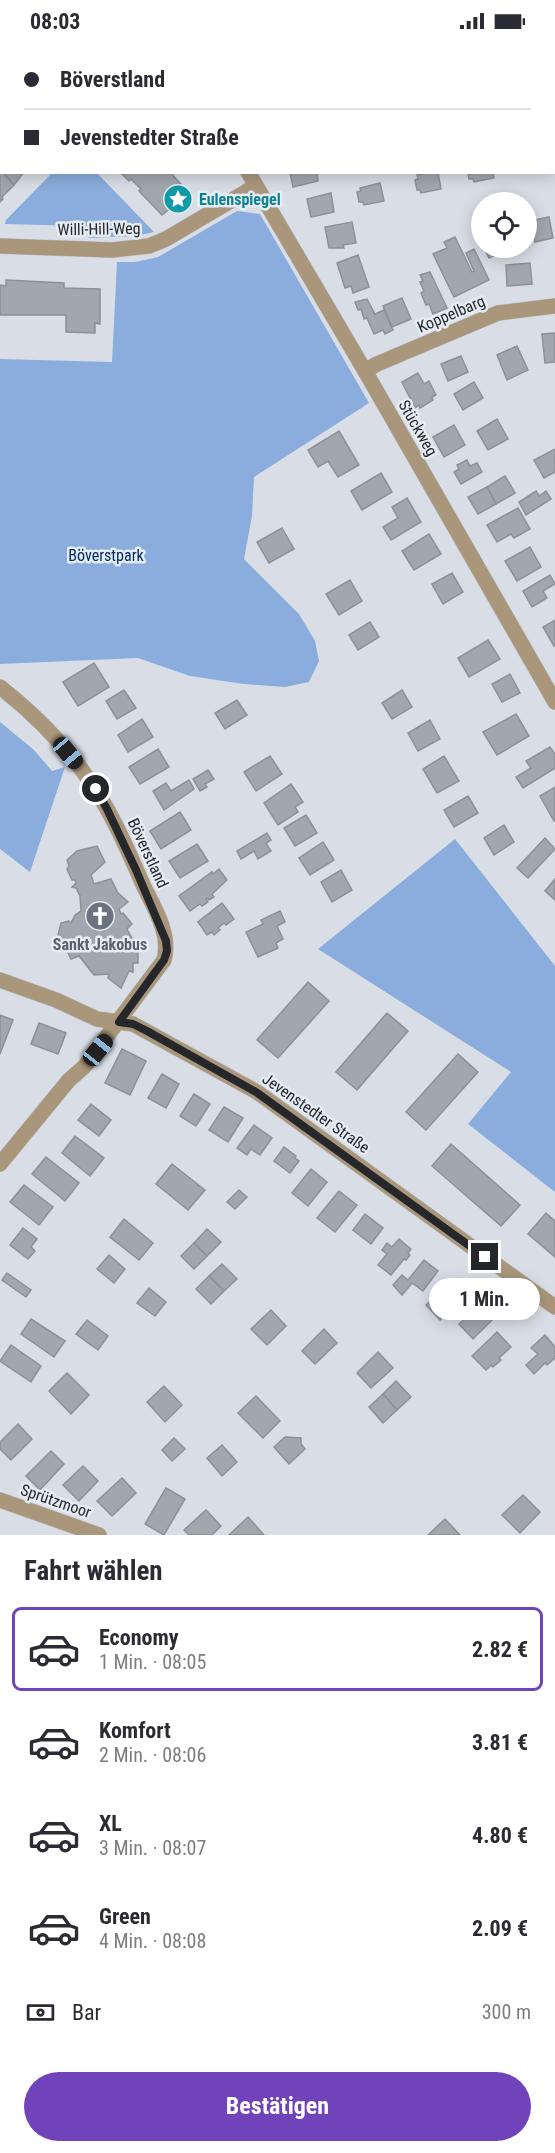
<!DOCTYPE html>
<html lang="de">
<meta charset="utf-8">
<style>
body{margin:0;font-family:"Roboto Condensed",sans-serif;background:#f7f7f7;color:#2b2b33;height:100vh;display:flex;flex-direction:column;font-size:22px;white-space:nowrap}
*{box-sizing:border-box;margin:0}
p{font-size:20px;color:#7c7c81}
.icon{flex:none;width:33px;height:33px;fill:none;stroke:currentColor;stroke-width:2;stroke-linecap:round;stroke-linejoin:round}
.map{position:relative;height:1493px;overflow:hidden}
.details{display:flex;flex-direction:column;background:#fff;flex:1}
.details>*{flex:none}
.banner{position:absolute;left:0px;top:0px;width:555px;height:132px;box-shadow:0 3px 15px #0003;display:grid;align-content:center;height:132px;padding:0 24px;background:#fff}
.buttons{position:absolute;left:471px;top:150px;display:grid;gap:12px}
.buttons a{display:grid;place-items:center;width:66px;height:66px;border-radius:50%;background:#fff;box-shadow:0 3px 15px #0003;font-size:30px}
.end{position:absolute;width:27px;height:27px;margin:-14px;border:8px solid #25272a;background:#fff;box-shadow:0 0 0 3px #fff}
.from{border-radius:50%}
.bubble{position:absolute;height:42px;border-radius:21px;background:#fff;box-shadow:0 3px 15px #0003;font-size:20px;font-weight:700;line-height:42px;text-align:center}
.car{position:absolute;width:18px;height:36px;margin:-18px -9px;border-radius:8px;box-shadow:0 0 4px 2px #0007;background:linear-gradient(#222 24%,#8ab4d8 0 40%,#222 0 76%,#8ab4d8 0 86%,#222 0)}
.banner b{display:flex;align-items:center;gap:21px;height:57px;font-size:22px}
.banner b+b{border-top:2px solid #e1e1e2}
.banner i{width:15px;height:15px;background:#2b2b33}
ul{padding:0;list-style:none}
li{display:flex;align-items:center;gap:18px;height:84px;margin:0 12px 9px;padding:0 12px;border:3px solid transparent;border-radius:9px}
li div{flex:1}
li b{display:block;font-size:22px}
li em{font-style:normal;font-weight:700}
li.current{border-color:#7143bb}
li>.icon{width:54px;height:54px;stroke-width:1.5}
h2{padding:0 24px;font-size:27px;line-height:72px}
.pay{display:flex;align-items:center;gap:15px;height:66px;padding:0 24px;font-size:22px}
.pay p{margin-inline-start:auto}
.primary-button{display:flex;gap:12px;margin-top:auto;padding:12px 24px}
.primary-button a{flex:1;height:69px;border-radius:36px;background:#7143bb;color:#fff;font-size:24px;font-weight:700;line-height:69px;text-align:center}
.status{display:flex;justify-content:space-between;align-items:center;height:42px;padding:0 30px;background:#fff;direction:ltr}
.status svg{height:16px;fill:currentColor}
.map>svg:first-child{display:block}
.green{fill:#8aaddd}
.building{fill:#a2a7ae;stroke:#8c9197;stroke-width:1.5}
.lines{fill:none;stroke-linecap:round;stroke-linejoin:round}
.minor-casing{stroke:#b5b9c0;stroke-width:16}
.minor{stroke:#aa977b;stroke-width:15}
.route{stroke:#25272a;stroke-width:8}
.labels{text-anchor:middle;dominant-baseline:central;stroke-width:5;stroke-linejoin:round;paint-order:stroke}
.culture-label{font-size:16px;font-weight:bold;fill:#0d838f;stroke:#e6ecf3;text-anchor:start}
.street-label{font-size:16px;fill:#25272a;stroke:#e6ecf3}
.park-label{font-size:16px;fill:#002b61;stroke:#e6ecf3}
.worship-label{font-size:16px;font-weight:bold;fill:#5b616d;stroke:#e6ecf3}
</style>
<div class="status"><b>08:03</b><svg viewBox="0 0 49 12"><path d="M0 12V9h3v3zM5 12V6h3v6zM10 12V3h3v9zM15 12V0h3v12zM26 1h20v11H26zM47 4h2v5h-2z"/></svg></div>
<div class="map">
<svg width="555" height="1493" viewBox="0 0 555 1493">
<rect width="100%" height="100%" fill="#d9dee6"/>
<g class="green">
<polygon points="52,131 97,131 154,190 136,194 89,196 83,184 5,182 6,178"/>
<polygon points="237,169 260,172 369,361 254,435 252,474 244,517 299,572 315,599 319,619 309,640 285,645 244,642 190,634 138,616 0,622 0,317 112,320 117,220 135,220 158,215"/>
<polygon points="0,680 34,708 52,729 65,725 30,830 0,807"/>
<polygon points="455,797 555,924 555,1150 468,1082 511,1030 318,907"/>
</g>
<g class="building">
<polygon points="0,128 14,143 2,155 3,157 0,160"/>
<polygon points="3,130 24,130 14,143"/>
<polygon points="120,130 170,130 181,142 179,143 185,150 176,160 177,161 162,173 139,149 141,147 131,137 129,139"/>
<polygon points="290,130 317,130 318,139 293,145"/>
<polygon points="432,130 438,130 441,147 421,151 420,148 417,148 415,138 418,137 417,133"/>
<polygon points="468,130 493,130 494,136 474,140 473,137 469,137"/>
<polygon points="380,141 384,159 364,163 363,160 359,160 357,150 361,149 360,146"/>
<polygon points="331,151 334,170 311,175 307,157"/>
<polygon points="549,175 553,196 535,200 530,179"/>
<polygon points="352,180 356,201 343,203 344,206 329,206 325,185"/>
<polygon points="455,195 472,230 474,229 466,211 474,207 489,238 454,255 433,212 447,206 444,200"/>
<polygon points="484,206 510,206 489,216"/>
<polygon points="358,213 369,245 353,251 351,244 345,246 337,221"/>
<polygon points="530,221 532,242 507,244 506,223"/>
<polygon points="430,230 447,266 433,272 429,262 426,263 421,251 424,249 420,240 423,239 420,233"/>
<polygon points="6,238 64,241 64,246 100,247 100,282 95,281 95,291 66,290 66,273 0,273 0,243 6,244"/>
<polygon points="402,256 411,277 392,285 383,264"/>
<polygon points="367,257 375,272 384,268 393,288 385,292 383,288 374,292 367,276 364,277 361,267 358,268 355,260"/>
<polygon points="555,291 555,320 545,321 542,292"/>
<polygon points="517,304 528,328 507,338 497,313"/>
<polygon points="461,314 468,330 448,339 441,322"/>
<polygon points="418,331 424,342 429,339 436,353 432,355 433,358 420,366 419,363 415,366 402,340"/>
<polygon points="474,340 483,356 463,368 454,352"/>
<polygon points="497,377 508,397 488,408 477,389"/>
<polygon points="454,383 465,403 444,415 433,395"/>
<polygon points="339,389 359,423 338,435 328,419 318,425 308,408"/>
<polygon points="555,407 555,430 544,436 534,418"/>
<polygon points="467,418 470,424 477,421 482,430 461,442 454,430 459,427 457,423"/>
<polygon points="381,431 392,450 362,468 351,449"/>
<polygon points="505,434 515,451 496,462 487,445"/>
<polygon points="487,445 496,462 478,472 468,455"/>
<polygon points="536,449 539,454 546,449 551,457 526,473 519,460"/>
<polygon points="407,456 421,480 391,498 383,485 398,476 392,465"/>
<polygon points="518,466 530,487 514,496 511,492 497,500 487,483"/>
<polygon points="282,486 294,507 269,521 257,500"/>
<polygon points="429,492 441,512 414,528 402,509"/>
<polygon points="530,505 541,525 517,539 505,519"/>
<polygon points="452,531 463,550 443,562 432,542"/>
<polygon points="550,533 555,542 543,549 547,556 532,565 523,549"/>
<polygon points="350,538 362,559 339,573 326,552"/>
<polygon points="555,578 555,603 554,604 543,585"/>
<polygon points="370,580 379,595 358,608 349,593"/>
<polygon points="488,598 500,617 469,635 458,616"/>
<polygon points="94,621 109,645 78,664 63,640"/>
<polygon points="510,632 520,651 502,660 492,642"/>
<polygon points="124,648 136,666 117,677 106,659"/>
<polygon points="402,648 412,665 392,677 382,661"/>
<polygon points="237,658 247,673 225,687 215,671"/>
<polygon points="516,672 529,694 497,713 483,690"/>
<polygon points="142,677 153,695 128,710 118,693"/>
<polygon points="430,678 440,697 418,709 408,691"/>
<polygon points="550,705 555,712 555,726 523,746 516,735 531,726 526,719"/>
<polygon points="158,707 169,725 140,742 129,725"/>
<polygon points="270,714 282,732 256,749 244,730"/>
<polygon points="444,714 459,739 437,751 423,727"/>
<polygon points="208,728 214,737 205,742 207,745 200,749 193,737"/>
<polygon points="189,738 194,747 164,768 153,749 166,741 171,749"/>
<polygon points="291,742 303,760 295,765 298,770 278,783 264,761"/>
<polygon points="555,745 555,778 554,779 540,754"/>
<polygon points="468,754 478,771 454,785 444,768"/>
<polygon points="180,770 191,788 161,807 150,789"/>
<polygon points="306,773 317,791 295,804 284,786"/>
<polygon points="504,783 514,800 494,813 484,796"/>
<polygon points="267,791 271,798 266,801 271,809 258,817 254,809 241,817 237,809"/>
<polygon points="545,796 555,807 528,836 517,826"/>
<polygon points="323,800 334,818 310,833 299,816"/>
<polygon points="197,802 208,819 180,836 169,819"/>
<polygon points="97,804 105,820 91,833 94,842 111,837 118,851 128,860 119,867 121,872 123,871 132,882 127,887 133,898 132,903 138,905 138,921 133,921 133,930 129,929 121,946 108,936 109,932 94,933 79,914 71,917 68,911 71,902 67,898 57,897 61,881 69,879 71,881 75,873 81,869 80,854 76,846 72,845 76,841 75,838 72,838 67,827 69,824 67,818 77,809"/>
<polygon points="219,827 227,838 212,852 214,855 209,858 208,856 206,857 208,860 202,864 200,862 190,869 179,854 212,830 213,832"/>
<polygon points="341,828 352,848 332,860 321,840"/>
<polygon points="555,837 555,858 545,849"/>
<polygon points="222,861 234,877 226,883 224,881 218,886 220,888 214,893 212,890 207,893 198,880"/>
<polygon points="280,869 285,880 277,884 283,897 276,901 278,906 258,915 246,890 263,882 261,878"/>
<polygon points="308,940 329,959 278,1016 257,998"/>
<polygon points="387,971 408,989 357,1048 336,1030"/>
<polygon points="0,973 13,978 0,1012"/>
<polygon points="39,981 66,991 58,1012 31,1002"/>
<polygon points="122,1007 146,1019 130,1053 105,1041"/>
<polygon points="458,1012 478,1030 426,1088 406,1070"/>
<polygon points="162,1032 179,1042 166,1066 148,1056"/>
<polygon points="194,1052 210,1062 196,1084 180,1074"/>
<polygon points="91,1062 111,1078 99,1094 78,1078"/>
<polygon points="224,1065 243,1076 228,1100 209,1088"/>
<polygon points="254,1083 272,1096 260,1113 251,1107 247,1113 237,1106"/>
<polygon points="75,1094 104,1116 90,1134 62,1111"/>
<polygon points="451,1102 520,1163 501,1184 432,1124"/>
<polygon points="284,1105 296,1114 295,1116 299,1119 290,1131 274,1119"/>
<polygon points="46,1115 79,1141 65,1159 32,1132"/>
<polygon points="172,1122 205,1148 188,1168 156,1142"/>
<polygon points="311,1127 327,1140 308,1164 292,1151"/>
<polygon points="24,1143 53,1165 39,1183 10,1160"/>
<polygon points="239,1148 247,1155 235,1167 227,1160"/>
<polygon points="339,1149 357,1163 335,1190 317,1176"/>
<polygon points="546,1171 555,1179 555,1215 528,1192"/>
<polygon points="365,1172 383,1186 371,1202 353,1188"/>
<polygon points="124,1177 153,1201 139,1218 110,1195"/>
<polygon points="23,1186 37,1197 31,1205 35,1209 28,1217 10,1203"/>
<polygon points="207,1187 221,1200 207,1214 194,1201"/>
<polygon points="399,1197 411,1207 408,1211 410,1213 406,1218 404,1217 391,1233 378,1223 387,1212 382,1208 387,1201 392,1205"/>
<polygon points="194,1201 207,1214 194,1227 181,1214"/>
<polygon points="109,1213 125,1227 114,1241 97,1227"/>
<polygon points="424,1218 438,1229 423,1249 412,1241 402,1253 393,1243 402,1233 408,1238"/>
<polygon points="222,1222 237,1237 224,1249 209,1234"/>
<polygon points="7,1231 31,1248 26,1255 2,1238"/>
<polygon points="209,1234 224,1249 211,1262 196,1247"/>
<polygon points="452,1239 466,1254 440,1278 426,1263"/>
<polygon points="149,1246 166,1260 155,1274 137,1261"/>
<polygon points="479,1264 492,1278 473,1297 459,1282"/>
<polygon points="271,1268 286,1284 267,1303 251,1287"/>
<polygon points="31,1277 65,1299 54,1315 21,1292"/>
<polygon points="87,1278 108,1294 98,1308 76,1292"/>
<polygon points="324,1287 337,1301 315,1322 302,1309"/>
<polygon points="497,1290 511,1305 499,1316 501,1318 493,1325 491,1323 486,1328 472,1314"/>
<polygon points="545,1293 555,1305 555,1316 547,1323 545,1321 534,1332 526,1323 538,1312 531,1306"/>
<polygon points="11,1303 41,1324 31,1340 0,1319"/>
<polygon points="378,1310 393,1326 371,1346 357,1331"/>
<polygon points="67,1331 89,1353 71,1372 49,1349"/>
<polygon points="396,1339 411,1355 397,1368 383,1352"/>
<polygon points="164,1344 182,1363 165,1380 147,1360"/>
<polygon points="383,1352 397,1368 383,1381 369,1365"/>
<polygon points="256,1354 280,1379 263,1396 238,1371"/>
<polygon points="18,1382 32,1397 11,1418 0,1407 0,1400"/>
<polygon points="285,1395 301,1396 301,1402 305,1407 289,1422 274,1405"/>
<polygon points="174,1396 185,1407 172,1419 162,1408"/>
<polygon points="222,1403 237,1420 222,1434 207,1416"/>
<polygon points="51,1409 64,1422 40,1448 26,1434"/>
<polygon points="83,1424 98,1439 79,1459 63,1443"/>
<polygon points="122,1436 136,1451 112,1474 97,1459"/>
<polygon points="166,1446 185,1457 164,1493 145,1482"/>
<polygon points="523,1453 540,1470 520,1491 502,1473"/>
<polygon points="206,1468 221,1484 212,1493 189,1493 184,1488"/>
<polygon points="248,1475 264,1493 229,1493"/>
<polygon points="445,1477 460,1493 428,1493"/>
</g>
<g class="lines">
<g class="minor-casing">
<g id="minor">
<polyline points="172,0 173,2"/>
<polyline points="248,130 365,329 555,660"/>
<polyline points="0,204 112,208 149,204 166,197 256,144"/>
<polyline points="365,329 377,322 498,271 555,264"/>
<path d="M0,645C42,678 80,719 106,765C121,791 132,818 144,845C155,867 171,893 164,918L84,1025L69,1038L0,1122"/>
<polyline points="0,938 56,958 97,977 133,982 257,1050 555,1265"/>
<polyline points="0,1458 99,1493"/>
</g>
</g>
<use href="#minor" class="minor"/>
</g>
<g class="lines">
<polyline class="route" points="96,747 107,767 136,828 166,899 167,909 164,918 119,980 133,982 147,989 256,1050 485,1215"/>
</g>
<defs>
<g id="sight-disc" transform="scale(1.5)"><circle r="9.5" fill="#0f9aa8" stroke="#e6ecf3"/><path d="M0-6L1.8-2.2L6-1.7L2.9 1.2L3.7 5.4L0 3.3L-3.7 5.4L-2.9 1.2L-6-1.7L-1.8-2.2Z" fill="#fff"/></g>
<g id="church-disc" transform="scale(1.5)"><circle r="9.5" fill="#6b7280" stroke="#e6ecf3"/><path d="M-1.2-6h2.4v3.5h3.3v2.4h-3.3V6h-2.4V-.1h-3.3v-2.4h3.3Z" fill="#fff"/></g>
</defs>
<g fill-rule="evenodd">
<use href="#sight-disc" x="178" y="157"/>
<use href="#church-disc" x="100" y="874"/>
</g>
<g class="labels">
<g class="culture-label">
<text x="199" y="157">Eulenspiegel</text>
</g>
<g class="street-label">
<text transform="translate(99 187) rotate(-1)">Willi-Hill-Weg</text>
<text transform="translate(451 272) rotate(-23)">Koppelbarg</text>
<text transform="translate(418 386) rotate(60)">Stückweg</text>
<text transform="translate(148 811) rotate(65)">Böverstland</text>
<text transform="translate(316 1071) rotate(35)">Jevenstedter Straße</text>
<text transform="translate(56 1459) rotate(19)">Sprützmoor</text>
</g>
<g class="park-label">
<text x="106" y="513">Böverstpark</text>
</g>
<g class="worship-label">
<text x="100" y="902">Sankt Jakobus</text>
</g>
</g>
</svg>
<div class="buttons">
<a><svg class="icon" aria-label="locate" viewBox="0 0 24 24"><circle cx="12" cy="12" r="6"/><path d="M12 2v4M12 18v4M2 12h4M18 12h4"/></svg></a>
</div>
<i class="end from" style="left:96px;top:747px"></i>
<i class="end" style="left:485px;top:1215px"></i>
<div class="bubble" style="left:429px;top:1236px;width:111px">1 Min.</div>
<i class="car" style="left:68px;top:711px;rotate:140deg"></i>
<i class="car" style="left:98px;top:1008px;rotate:39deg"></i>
<div class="banner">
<b><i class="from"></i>Böverstland</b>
<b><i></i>Jevenstedter Straße</b>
</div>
</div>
<section class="details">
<h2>Fahrt wählen</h2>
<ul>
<li class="current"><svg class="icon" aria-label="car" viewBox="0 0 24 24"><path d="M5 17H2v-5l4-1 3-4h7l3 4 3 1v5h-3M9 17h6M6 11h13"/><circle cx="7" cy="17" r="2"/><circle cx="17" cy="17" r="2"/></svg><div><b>Economy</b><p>1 Min. · 08:05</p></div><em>2.82 €</em></li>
<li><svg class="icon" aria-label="car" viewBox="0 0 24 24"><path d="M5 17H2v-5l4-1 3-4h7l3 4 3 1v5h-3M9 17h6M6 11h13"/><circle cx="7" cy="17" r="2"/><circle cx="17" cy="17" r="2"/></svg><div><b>Komfort</b><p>2 Min. · 08:06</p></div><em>3.81 €</em></li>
<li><svg class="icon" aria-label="car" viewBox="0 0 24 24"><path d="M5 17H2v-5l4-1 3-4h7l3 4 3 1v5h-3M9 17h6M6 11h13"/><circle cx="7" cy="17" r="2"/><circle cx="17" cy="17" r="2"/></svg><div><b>XL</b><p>3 Min. · 08:07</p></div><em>4.80 €</em></li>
<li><svg class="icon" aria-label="car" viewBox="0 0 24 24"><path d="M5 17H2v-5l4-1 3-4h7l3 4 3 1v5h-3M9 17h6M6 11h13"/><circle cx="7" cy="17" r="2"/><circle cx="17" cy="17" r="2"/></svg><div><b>Green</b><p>4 Min. · 08:08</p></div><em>2.09 €</em></li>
</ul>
<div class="pay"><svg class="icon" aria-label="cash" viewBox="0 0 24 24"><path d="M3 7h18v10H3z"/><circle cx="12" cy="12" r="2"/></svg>Bar<p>300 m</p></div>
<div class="primary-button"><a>Bestätigen</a></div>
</section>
